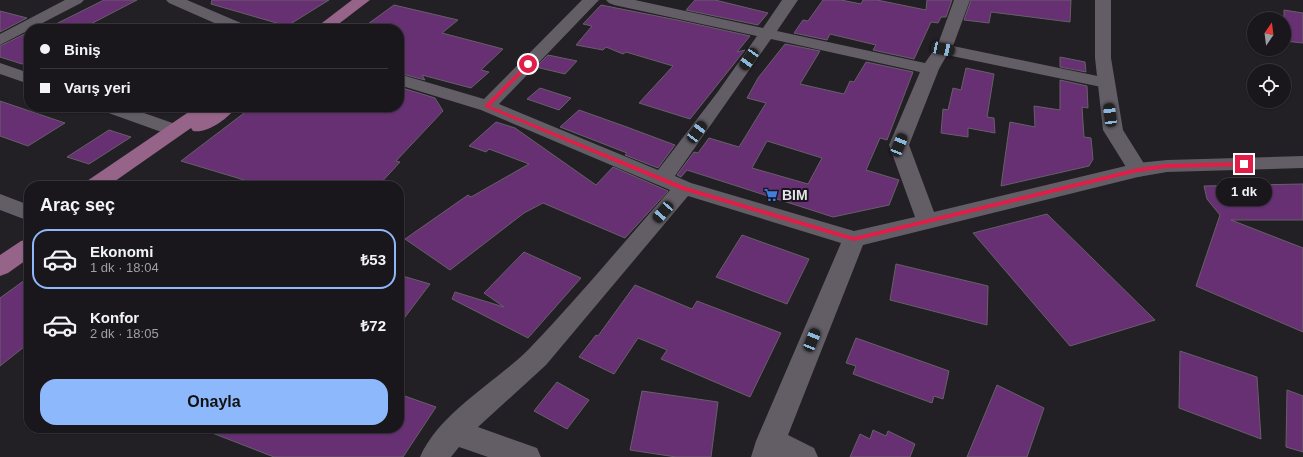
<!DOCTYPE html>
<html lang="tr">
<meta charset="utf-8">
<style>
body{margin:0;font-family:Helvetica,sans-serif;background:#232025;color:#f1f3f6;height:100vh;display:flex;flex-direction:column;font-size:15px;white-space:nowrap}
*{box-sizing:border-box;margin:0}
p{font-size:13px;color:#9f9fa3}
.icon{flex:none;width:22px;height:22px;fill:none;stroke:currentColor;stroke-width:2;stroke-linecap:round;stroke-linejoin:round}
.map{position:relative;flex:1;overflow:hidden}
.details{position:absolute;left:24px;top:181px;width:380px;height:252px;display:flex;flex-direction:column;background:#1a171c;border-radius:16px;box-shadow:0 1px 3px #0004,0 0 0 1px #38363b}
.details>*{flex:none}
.banner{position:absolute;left:24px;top:24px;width:380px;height:88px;border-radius:16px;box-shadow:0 1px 3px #0004,0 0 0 1px #38363b;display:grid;align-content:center;height:88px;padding:0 16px;background:#1a171c}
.needle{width:26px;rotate:14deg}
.fabs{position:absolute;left:1247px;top:12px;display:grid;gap:8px}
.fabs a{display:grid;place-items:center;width:44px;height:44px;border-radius:50%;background:#1a171c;box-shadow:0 1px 3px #0004,0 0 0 1px #38363b;font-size:20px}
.end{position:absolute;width:18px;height:18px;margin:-9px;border:5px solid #e11d48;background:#fff;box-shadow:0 0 0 2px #fff}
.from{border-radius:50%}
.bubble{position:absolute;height:28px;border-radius:14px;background:#1a171c;box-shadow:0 1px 3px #0004,0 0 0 1px #38363b;font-size:13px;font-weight:700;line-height:28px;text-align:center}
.car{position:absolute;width:12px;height:24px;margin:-12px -6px;border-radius:5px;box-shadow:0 0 3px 1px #0007;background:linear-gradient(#222 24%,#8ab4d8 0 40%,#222 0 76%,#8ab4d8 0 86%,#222 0)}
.banner b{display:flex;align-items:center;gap:14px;height:38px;font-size:15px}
.banner b+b{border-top:1px solid #38363b}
.banner i{width:10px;height:10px;background:#f1f3f6}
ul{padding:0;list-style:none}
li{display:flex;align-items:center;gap:12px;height:60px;margin:0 8px 6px;padding:0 8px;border:2px solid transparent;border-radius:16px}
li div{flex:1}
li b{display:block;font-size:15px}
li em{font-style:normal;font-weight:700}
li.active{border-color:#8db9fc}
li>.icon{width:36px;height:36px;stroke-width:1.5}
h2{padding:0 16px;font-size:18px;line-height:48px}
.cta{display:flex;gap:8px;margin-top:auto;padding:8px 16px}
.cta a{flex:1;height:46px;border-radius:16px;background:#8db9fc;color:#111;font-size:16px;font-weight:700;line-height:46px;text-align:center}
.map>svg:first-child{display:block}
.building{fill:#663072;stroke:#666068;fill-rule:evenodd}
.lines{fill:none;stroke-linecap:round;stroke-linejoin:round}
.street{fill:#635e66;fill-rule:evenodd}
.secondary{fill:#635e66;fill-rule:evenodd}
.primary{fill:#956488;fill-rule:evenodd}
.route{fill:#e11d48}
.labels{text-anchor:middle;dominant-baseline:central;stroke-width:4;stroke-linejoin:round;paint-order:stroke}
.poi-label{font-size:14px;font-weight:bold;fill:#e5e3e7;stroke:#19151c;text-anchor:start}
</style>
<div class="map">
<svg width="1303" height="457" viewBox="0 0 1303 457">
<rect width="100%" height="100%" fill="#221f25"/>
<g class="building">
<polygon points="104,0 137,0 81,29 46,29"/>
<polygon points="212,0 329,0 287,26 211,4"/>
<polygon points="695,0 715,0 768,13 758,25 686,10"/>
<polygon points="823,0 841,0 861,4 863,0 877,0 926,10 927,0 952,0 946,17 941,17 938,23 931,22 914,59 873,50 876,45 830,34 827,40 794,33 803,20 808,21"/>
<polygon points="971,0 1071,0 1070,22 991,12 989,23 964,20"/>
<polygon points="394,5 458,20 442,33 503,49 481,70 489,72 471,88 422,75 425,80 399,73 399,29 361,29"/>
<polygon points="601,5 677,20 750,36 737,52 745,50 690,119 639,103 673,66 626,52 623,54 606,47 603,50 576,45 592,26 583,24"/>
<polygon points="1284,10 1303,13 1303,43 1284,41"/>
<polygon points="0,11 27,18 0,32"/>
<polygon points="29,32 29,61 22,64 0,57 0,46"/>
<path d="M785,44L820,51L800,84L844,94L850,81L854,82L866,62L913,72L887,140L880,138L866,170L899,180L889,205L833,217L687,170L681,177L677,175L694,152L698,153L709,138L739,147L766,103L747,98L758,78ZM767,141L822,158L808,184L752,168Z"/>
<polygon points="548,55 577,61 565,74 536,67"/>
<polygon points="1060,57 1085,62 1086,72 1060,67"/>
<polygon points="966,68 994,74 987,117 994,118 995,133 968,128 968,137 941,133 943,109 948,110 953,88 961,90"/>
<polygon points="1060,80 1087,86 1088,108 1082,107 1084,137 1091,138 1093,159 1089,166 1001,186 1010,122 1035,127 1034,106 1060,110"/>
<polygon points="399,87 435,98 443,111 396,161 400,162 378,186 264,186 181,161 252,107 399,107"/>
<polygon points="540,88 571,98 559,110 527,99"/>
<polygon points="0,101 65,123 28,146 0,136"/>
<polygon points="579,110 624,126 675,145 658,168 625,155 627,153 560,127"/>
<polygon points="496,122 515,128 596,185 613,167 668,191 625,238 543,203 524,213 450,270 405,239 468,195 471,197 529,164 489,149 486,152 469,146"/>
<polygon points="109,130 131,137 89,164 67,157"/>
<polygon points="1303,184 1303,220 1231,220 1303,248 1303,332 1196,286 1220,215 1207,199 1204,186"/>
<polygon points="1047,214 1092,258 1155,320 1070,346 973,233"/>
<polygon points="742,235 809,259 787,304 716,277"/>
<polygon points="524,252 581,278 528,338 452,299 455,292 504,307 484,293"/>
<polygon points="896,264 988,286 987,325 890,300"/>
<polygon points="399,275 430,284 399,325"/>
<polygon points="29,277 29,343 0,366 0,298"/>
<polygon points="635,285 692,309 697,301 781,333 750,397 661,359 667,350 638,338 614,374 579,357 596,335 598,336"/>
<polygon points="856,338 949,371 943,399 934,396 932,403 853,374 856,366 846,363"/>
<polygon points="1180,351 1257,377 1261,439 1179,408"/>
<polygon points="557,382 589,400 567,429 534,411"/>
<polygon points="997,385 1044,408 1027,457 967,457"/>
<polygon points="1287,390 1303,396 1303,452 1286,447"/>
<polygon points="642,391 718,402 711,457 676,457 630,450"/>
<polygon points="399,394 436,407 403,457 274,457 202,429 399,428"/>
<polygon points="873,430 886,436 888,431 915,444 910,457 850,457 860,434 870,439"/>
</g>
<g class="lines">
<g class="street">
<polygon points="65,0 84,0 81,3 0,45 0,34"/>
<polygon points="166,0 187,0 248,26 250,29 228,29 169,3"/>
<path d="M582,0H599L499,104L658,170L717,93L757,36L614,5L609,3L606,0H635L763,28L782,0H798L777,31L925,63L938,44L954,0H970L953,46L1112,79L1115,83L1112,87L1106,88L947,55L939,69L909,145L934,212L1138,163L1167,160L1303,156V168L1167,172L1138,177L863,245L788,435L814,448L818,457H751L756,441L841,243L688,196L546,365L478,427L537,448L541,457H488L459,447L451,457H420C440,412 495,383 529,349C578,298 623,243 670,190L481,110L399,85V74L484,99ZM771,39L920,72L889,145L915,217L854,231L691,183L675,176Z"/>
<polygon points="0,63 29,73 29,84 0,74"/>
<polygon points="100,107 127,107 181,126 184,130 181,134 174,136 167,134 103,111"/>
<polygon points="0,194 29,205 29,221 0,210"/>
</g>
<polygon class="secondary" points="1095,0 1111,0 1111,58 1123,130 1148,170 1145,175 1138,177 1131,175 1103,130 1095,58"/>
<g class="primary">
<polygon points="352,0 370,0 332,29 314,29"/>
<path d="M196,107H236C229,118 207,134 193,131L191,128L108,186H84L87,181Z"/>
<polygon points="29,239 29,258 8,273 0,276 0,255 21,241"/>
</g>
</g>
<polygon class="route" points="527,63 531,64 490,106 686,187 854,237 1138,168 1167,164 1244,162 1247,164 1244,166 1167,168 1138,172 854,241 682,190 485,107 485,105"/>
<defs>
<g id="supermarket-bare" transform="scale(1.08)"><path d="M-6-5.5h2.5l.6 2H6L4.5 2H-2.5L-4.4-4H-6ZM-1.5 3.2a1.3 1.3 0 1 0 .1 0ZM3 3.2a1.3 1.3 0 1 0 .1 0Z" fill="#3f7fe0" stroke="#19151c" stroke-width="2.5" paint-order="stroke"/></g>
</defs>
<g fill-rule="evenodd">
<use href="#supermarket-bare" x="771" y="195"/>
</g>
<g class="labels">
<g class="poi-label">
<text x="782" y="195">BIM</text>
</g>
</g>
</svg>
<div class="fabs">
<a><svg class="needle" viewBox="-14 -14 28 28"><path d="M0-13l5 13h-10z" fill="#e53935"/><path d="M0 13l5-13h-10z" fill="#9f9fa3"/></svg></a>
<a><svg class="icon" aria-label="locate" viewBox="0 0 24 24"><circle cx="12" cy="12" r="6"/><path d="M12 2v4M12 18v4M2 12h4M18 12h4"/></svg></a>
</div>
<i class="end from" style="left:528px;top:64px"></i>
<i class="end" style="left:1244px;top:164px"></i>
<div class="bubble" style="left:1216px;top:178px;width:56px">1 dk</div>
<i class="car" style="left:943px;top:49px;rotate:102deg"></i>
<i class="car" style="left:749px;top:59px;rotate:215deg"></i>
<i class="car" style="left:1110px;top:115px;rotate:353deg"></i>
<i class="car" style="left:697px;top:132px;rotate:37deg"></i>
<i class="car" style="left:899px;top:145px;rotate:22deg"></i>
<i class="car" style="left:663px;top:212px;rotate:221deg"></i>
<i class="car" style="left:812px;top:340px;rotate:22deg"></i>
<div class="banner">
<b><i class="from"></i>Biniş</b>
<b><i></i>Varış yeri</b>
</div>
<section class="details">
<h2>Araç seç</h2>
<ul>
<li class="active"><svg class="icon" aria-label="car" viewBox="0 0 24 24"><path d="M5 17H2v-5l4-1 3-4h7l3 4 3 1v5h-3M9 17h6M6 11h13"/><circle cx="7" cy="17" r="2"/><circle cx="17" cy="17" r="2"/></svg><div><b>Ekonomi</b><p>1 dk · 18:04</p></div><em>₺53</em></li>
<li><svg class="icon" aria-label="car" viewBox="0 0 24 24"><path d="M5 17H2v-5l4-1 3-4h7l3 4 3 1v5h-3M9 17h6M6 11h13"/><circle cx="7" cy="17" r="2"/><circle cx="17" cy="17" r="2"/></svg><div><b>Konfor</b><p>2 dk · 18:05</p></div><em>₺72</em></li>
</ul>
<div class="cta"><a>Onayla</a></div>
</section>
</div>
